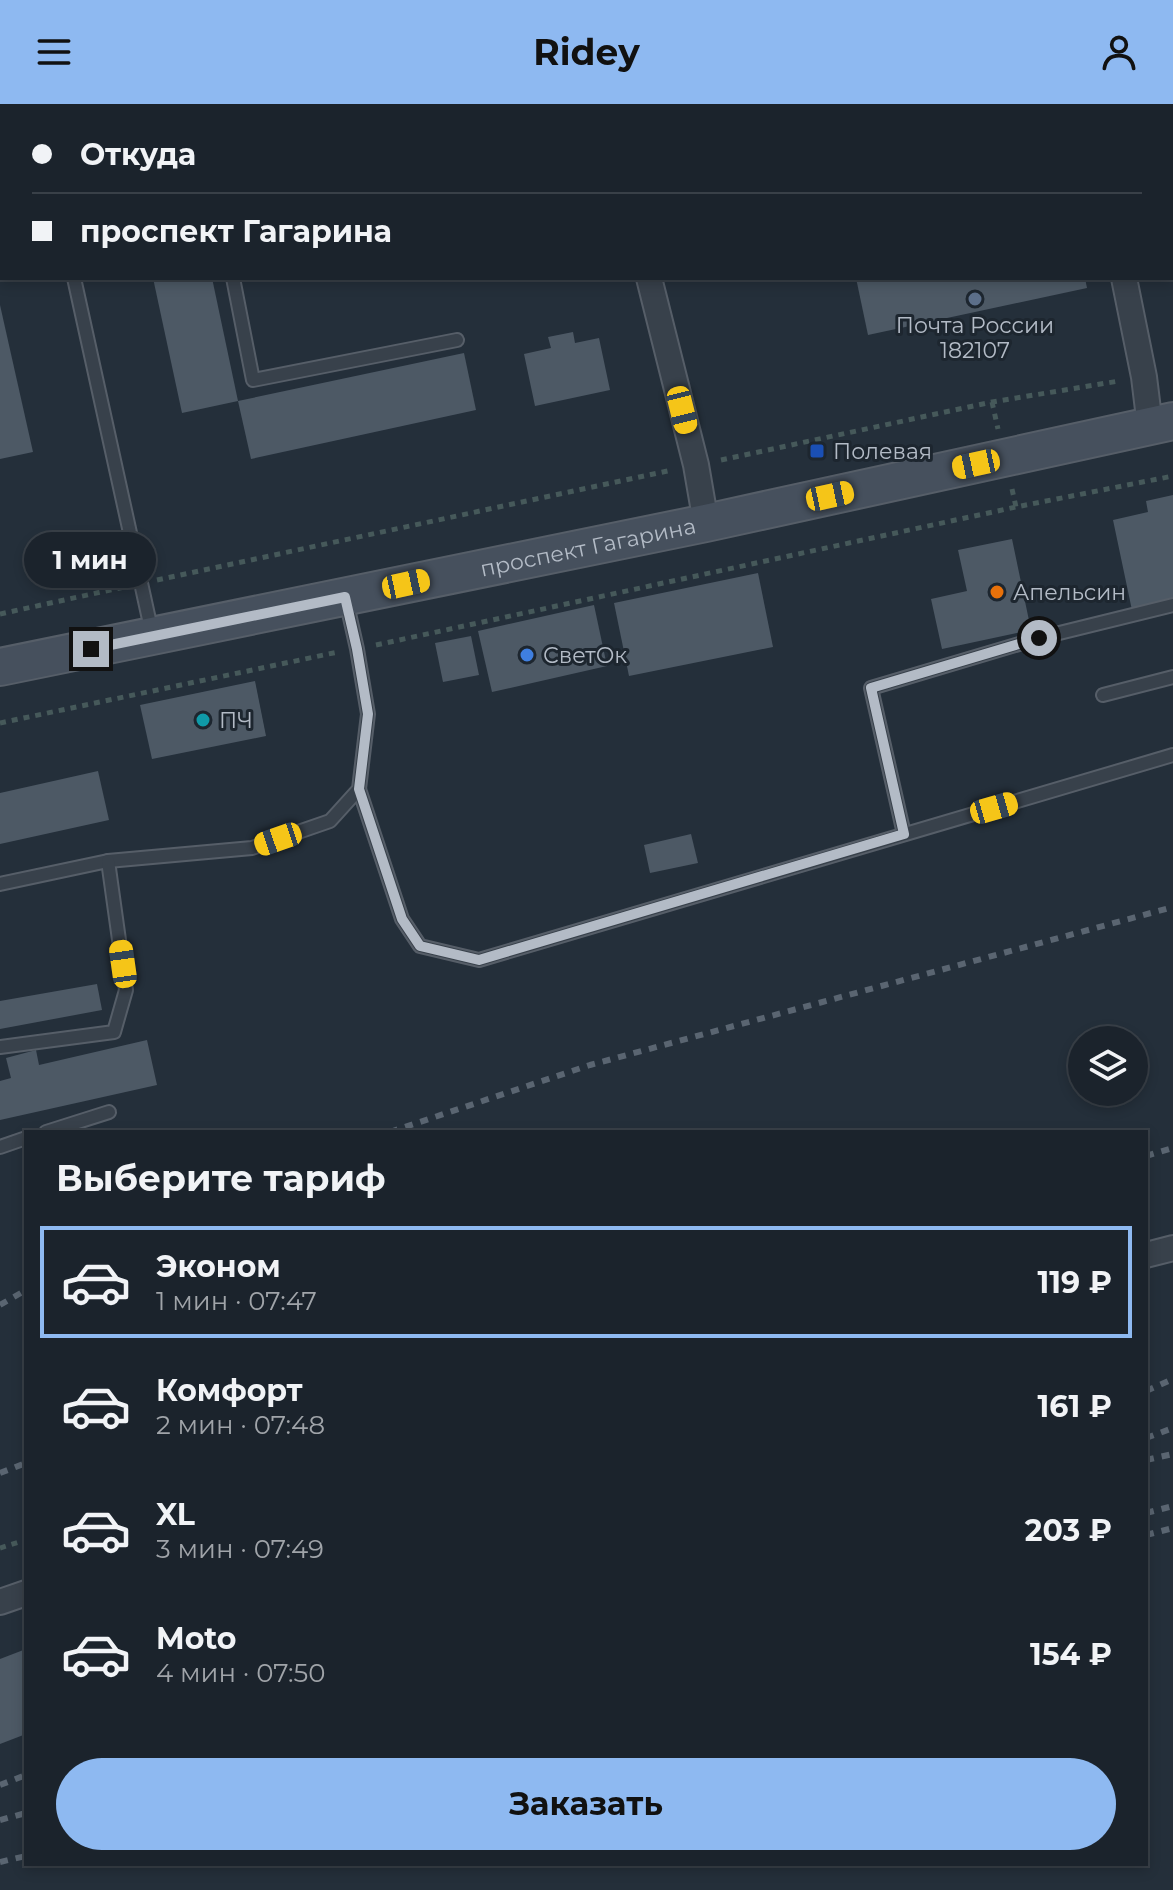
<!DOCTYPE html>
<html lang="ru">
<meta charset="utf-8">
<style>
body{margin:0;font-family:Montserrat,sans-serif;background:#282f38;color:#f1f3f6;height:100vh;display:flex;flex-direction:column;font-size:30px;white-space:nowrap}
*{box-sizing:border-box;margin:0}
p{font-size:26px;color:#a0a4a9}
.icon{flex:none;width:44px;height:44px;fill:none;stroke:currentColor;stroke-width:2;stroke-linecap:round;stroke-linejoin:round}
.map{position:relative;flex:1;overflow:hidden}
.sheet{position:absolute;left:24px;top:1026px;width:1124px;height:736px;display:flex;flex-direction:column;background:#1b232c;border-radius:0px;box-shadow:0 4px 12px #0003,0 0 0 2px #394048}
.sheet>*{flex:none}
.guide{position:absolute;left:0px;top:0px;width:1174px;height:176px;box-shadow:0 4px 12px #0003,0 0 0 2px #394048;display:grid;align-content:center;height:176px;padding:0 32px;background:#1b232c}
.buttons{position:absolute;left:1068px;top:922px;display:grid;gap:16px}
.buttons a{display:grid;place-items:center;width:80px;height:80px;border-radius:50%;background:#1b232c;box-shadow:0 4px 12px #0003,0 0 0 2px #394048;font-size:40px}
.end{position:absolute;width:36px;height:36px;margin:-18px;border:10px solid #b3bbc6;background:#111;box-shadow:0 0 0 4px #111}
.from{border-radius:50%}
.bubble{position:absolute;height:56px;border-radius:28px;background:#1b232c;box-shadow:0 4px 12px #0003,0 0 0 2px #394048;font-size:26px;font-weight:700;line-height:56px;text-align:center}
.car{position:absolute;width:24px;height:48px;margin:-24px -12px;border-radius:10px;box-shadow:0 0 6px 2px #0007;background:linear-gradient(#f5c518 24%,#345 0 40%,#f5c518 0 76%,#345 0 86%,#f5c518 0)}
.guide b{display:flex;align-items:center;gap:28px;height:76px;font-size:30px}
.guide b+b{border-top:2px solid #394048}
.guide i{width:20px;height:20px;background:#f1f3f6}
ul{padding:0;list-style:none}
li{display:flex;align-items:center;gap:24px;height:112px;margin:0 16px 12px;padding:0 16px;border:4px solid transparent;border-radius:0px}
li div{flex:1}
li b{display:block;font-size:30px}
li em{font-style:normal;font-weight:700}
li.on{border-color:#8eb9f1}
li>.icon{width:72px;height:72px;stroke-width:1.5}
h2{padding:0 32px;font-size:36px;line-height:96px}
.action{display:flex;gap:16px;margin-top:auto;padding:16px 32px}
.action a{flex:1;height:92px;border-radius:48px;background:#8eb9f1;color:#111;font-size:32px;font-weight:700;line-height:92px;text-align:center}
header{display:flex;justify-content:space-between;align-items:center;height:104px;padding:0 32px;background:#8eb9f1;color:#111;font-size:36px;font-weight:700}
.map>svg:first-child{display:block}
.building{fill:#4d5965}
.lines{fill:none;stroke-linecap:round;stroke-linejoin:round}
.service-casing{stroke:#565e68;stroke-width:16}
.minor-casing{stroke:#565e68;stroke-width:28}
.secondary-casing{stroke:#565e68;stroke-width:40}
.path{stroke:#46595a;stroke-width:5;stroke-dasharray:6 6;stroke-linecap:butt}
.service{stroke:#38414b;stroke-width:12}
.minor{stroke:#38414b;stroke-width:24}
.secondary{stroke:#46505d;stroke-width:36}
.rail{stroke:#5a6571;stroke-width:6;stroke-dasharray:8 8;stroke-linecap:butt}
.route{stroke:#b3bbc6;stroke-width:10}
.service-dot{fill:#5c6f8a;stroke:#1d262f;stroke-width:3}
.transit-dot{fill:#1a4fb4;stroke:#1d262f;stroke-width:3}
.food-dot{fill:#e8710a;stroke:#1d262f;stroke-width:3}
.shop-dot{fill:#3f7fe0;stroke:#1d262f;stroke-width:3}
.culture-dot{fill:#0f9aa8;stroke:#1d262f;stroke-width:3}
.labels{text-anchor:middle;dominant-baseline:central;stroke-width:6;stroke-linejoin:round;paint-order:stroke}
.poi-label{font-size:22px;fill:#b3bbc6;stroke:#1d262f;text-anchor:start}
.street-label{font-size:22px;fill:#b3bbc6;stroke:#1d262f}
</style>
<header><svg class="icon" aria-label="menu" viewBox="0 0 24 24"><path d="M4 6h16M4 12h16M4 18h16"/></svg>Ridey<svg class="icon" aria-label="person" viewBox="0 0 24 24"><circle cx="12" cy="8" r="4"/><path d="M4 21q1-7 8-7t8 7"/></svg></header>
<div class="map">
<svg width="1173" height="1786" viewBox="0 0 1173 1786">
<rect width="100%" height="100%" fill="#242f3a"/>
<g class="building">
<polygon points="153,174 212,174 238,297 182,309"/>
<polygon points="856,174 1085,174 1087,184 868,231"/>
<polygon points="0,201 33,348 0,355"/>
<polygon points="573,228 575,239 599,234 610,286 535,302 524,250 551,244 548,233"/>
<polygon points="464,249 476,306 251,355 238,297"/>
<polygon points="1173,391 1173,503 1133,511 1113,416 1148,408 1146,397"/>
<polygon points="1012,435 1031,526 942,545 931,495 967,487 958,446"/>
<polygon points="758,469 773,543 629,572 614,499"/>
<polygon points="594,501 607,562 492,588 478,527"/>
<polygon points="471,532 479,571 443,578 435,539"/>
<polygon points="255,577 266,632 152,655 140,601"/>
<polygon points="98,667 109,716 0,740 0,689"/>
<polygon points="691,730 698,759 650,769 644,741"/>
<polygon points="97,880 102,906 0,925 0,897"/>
<polygon points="147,936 157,981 0,1016 0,977 11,974 6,954 36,946 39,961"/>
<polygon points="26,1545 26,1630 0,1640 0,1555"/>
</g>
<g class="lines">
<g class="service-casing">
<g id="service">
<polyline points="37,0 37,2"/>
<polyline points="1172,64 1173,64"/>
<polyline points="74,174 152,529"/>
<polyline points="233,174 253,276 457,236"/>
<polyline points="1103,591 1173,573"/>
<polyline points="359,685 402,815 420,842 479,856 1173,651"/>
<polyline points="904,730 871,584 1039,534 1173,501"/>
<polyline points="0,780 108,757 252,744 330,717 359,685 368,610 357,545 346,496"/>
<polyline points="0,943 114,928 126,886 108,757"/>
<polyline points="46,1028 109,1008"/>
<polyline points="0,1043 26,1034"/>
</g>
</g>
<g class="minor-casing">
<g id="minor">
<polyline points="606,0 606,2"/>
<polyline points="1089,0 1089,2"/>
<polyline points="649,174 696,361 706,419"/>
<polyline points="1124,174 1144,273 1150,322"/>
<polyline points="1146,1151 1173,1144"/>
<polyline points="0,1498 26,1489"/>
</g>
</g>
<g class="secondary-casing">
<g id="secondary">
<path id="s1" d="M0,563L706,419L1173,317"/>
</g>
</g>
<g class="path">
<polyline points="992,298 998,325"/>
<polyline points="721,356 992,298 1119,277"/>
<polyline points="1012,385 1016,403"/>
<polyline points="157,476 672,366"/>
<polyline points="0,510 124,483"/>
<polyline points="376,541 1016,403 1173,372"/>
<polyline points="0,619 338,548"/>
<polyline points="0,1444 26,1436"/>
</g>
<use href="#service" class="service"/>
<use href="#minor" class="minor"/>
<use href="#secondary" class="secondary"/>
<g class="rail">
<polyline points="390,1028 590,961 1173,803"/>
<polyline points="1146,1052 1173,1044"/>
<polyline points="0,1201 26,1186"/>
<polyline points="1146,1287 1173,1275"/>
<polyline points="1146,1334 1173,1324"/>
<polyline points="1146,1356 1173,1350"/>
<polyline points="0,1369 26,1359"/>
<polyline points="1146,1409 1173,1402"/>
<polyline points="1146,1431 1173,1424"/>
<polyline points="0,1681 26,1671"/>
<polyline points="0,1716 26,1709"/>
<polyline points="0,1758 26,1752"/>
</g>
</g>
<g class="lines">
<polyline class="route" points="91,545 345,493 357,545 368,610 359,685 402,815 420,842 479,856 904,730 871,584 1039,534"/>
</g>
<circle class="service-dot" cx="975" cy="195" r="8"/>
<rect class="transit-dot" x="809" y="339" width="16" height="16" rx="4"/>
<circle class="food-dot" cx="997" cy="488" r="8"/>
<circle class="shop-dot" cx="527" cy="551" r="8"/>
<circle class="culture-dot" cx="203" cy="616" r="8"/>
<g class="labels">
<g class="poi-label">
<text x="975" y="221" text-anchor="middle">Почта России<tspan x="975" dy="25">182107</tspan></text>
<text x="833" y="347">Полевая</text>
<text x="1013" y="488">Апельсин</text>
<text x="543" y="551">СветОк</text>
<text x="219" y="616">ПЧ</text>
</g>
<g class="street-label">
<text stroke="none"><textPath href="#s1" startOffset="600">проспект Гагарина</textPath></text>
</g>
</g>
</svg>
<div class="buttons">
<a><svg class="icon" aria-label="layers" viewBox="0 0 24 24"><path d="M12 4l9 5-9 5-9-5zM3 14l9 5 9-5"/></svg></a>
</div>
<i class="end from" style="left:1039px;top:534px"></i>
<i class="end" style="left:91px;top:545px"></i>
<div class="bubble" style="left:24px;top:428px;width:132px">1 мин</div>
<i class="car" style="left:682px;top:306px;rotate:166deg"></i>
<i class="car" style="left:976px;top:360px;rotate:258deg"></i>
<i class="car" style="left:830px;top:392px;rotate:78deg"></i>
<i class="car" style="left:406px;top:480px;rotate:78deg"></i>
<i class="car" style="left:994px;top:704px;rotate:74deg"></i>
<i class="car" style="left:278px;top:735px;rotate:251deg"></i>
<i class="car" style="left:123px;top:860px;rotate:352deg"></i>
<div class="guide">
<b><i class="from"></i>Откуда</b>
<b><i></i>проспект Гагарина</b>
</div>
<section class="sheet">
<h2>Выберите тариф</h2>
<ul>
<li class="on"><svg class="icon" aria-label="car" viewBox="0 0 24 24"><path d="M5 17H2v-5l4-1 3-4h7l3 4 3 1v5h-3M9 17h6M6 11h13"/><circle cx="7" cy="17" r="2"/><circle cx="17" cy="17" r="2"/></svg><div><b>Эконом</b><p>1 мин · 07:47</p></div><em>119 ₽</em></li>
<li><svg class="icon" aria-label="car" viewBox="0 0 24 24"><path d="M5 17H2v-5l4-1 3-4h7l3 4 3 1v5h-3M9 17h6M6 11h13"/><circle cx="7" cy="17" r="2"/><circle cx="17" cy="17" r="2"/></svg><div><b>Комфорт</b><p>2 мин · 07:48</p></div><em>161 ₽</em></li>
<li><svg class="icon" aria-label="car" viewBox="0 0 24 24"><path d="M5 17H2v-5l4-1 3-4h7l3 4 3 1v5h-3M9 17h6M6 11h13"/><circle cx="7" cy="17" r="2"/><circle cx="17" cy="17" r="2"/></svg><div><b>XL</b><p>3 мин · 07:49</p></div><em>203 ₽</em></li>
<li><svg class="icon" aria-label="car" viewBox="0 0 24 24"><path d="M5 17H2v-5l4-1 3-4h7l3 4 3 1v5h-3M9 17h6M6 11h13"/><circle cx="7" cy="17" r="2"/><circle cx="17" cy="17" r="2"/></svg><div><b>Moto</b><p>4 мин · 07:50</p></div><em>154 ₽</em></li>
</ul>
<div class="action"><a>Заказать</a></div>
</section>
</div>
